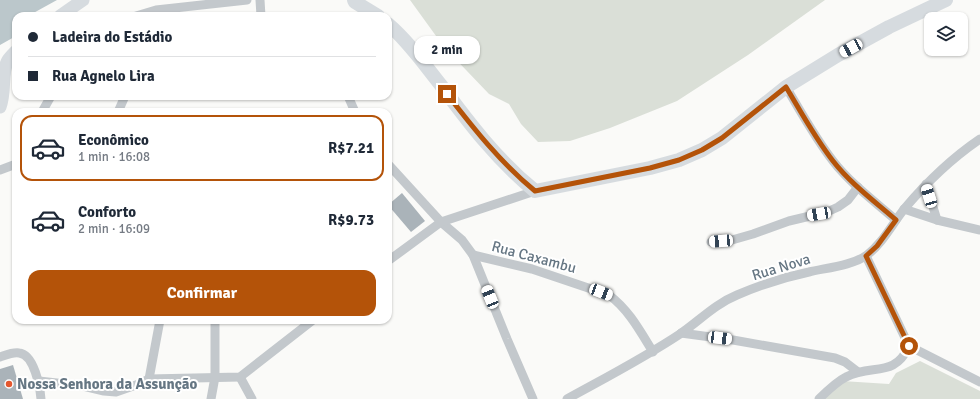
<!DOCTYPE html>
<html lang="pt">
<meta charset="utf-8">
<style>
body{margin:0;font-family:Signika,sans-serif;background:#f2f2f3;color:#1f2937;height:100vh;display:flex;flex-direction:column;font-size:15px;white-space:nowrap}
*{box-sizing:border-box;margin:0}
p{font-size:13px;color:#747a83}
.icon{flex:none;width:22px;height:22px;fill:none;stroke:currentColor;stroke-width:2;stroke-linecap:round;stroke-linejoin:round}
.map{position:relative;flex:1;overflow:hidden}
.drawer{position:absolute;left:12px;top:108px;width:380px;height:216px;display:flex;flex-direction:column;background:#fff;border-radius:12px;box-shadow:0 1px 3px #0004}
.drawer>*{flex:none}
.hud{position:absolute;left:12px;top:12px;width:380px;height:88px;border-radius:12px;box-shadow:0 1px 3px #0004;display:grid;align-content:center;height:88px;padding:0 16px;background:#fff}
.fabs{position:absolute;left:924px;top:12px;display:grid;gap:8px}
.fabs a{display:grid;place-items:center;width:44px;height:44px;border-radius:8px;background:#fff;box-shadow:0 1px 3px #0004;font-size:20px}
.end{position:absolute;width:18px;height:18px;margin:-9px;border:5px solid #b45309;background:#fff;box-shadow:0 0 0 2px #fff}
.from{border-radius:50%}
.bubble{position:absolute;height:28px;border-radius:12px;background:#fff;box-shadow:0 1px 3px #0004;font-size:13px;font-weight:700;line-height:28px;text-align:center}
.car{position:absolute;width:12px;height:24px;margin:-12px -6px;border-radius:5px;box-shadow:0 0 3px 1px #0007;background:linear-gradient(#fff 24%,#345 0 40%,#fff 0 76%,#345 0 86%,#fff 0)}
.hud b{display:flex;align-items:center;gap:14px;height:38px;font-size:15px}
.hud b+b{border-top:1px solid #e0e1e3}
.hud i{width:10px;height:10px;background:#1f2937}
ul{padding:7px 0 0;list-style:none}
li{display:flex;align-items:center;gap:12px;height:66px;margin:0 8px 6px;padding:0 8px;border:2px solid transparent;border-radius:12px}
li div{flex:1}
li b{display:block;font-size:15px}
li em{font-style:normal;font-weight:700}
li.current{border-color:#b45309}
li>.icon{width:36px;height:36px;stroke-width:1.5}
.action{display:flex;gap:8px;margin-top:auto;padding:8px 16px}
.action a{flex:1;height:46px;border-radius:12px;background:#b45309;color:#fff;font-size:16px;font-weight:700;line-height:46px;text-align:center}
.map>svg:first-child{display:block}
.green{fill:#dadfd7}
.water{fill:#bbc7cb}
.building{fill:#aab3b9}
.lines{fill:none;stroke-linecap:round;stroke-linejoin:round}
.street{stroke:#c3c8cc;stroke-width:9}
.secondary{stroke:#d6dbdf;stroke-width:13}
.primary{stroke:#d6dbdf;stroke-width:14}
.route{stroke:#b45309;stroke-width:5}
.poi-dot{fill:#e4572e;stroke:#fff;stroke-width:1.5}
.labels{text-anchor:middle;dominant-baseline:central;stroke-width:4;stroke-linejoin:round;paint-order:stroke}
.street-label{font-size:15px;fill:#657683;stroke:#fff}
.poi-label{font-size:15px;font-weight:bold;fill:#657683;stroke:#fff;text-anchor:start}
</style>
<div class="map">
<svg width="980" height="399" viewBox="0 0 980 399">
<rect width="100%" height="100%" fill="#fafaf8"/>
<g class="green">
<polygon points="410,0 825,0 748,55 677,101 610,128 570,141 538,142 521,124 509,104 489,94 444,47"/>
<polygon points="920,361 980,391 980,399 824,399 842,381 889,384 896,373"/>
</g>
<polygon class="water" points="0,0 57,0 28,16 16,16 16,36 0,45"/>
<g class="building">
<polygon points="402,193 425,221 411,232 388,205"/>
<polygon points="13,365 23,399 0,399 0,369"/>
</g>
<g class="lines">
<g class="street">
<polyline points="260,0 261,16"/>
<polyline points="136,16 156,10 247,0"/>
<path d="M786,87C801,112 815,138 833,161C850,183 874,201 896,220"/>
<polyline points="348,96 355,112"/>
<polyline points="42,112 51,96"/>
<polyline points="118,112 125,96"/>
<polyline points="388,164 441,222 462,240 473,255 507,339 533,399"/>
<polyline points="0,170 16,164"/>
<polyline points="926,184 937,220"/>
<polyline points="904,209 937,220 980,230"/>
<polyline points="711,242 732,240 753,234 789,221 827,212 838,207 848,200 858,187"/>
<path d="M473,255L532,269L609,295C629,310 640,331 653,352"/>
<polyline points="866,256 909,346"/>
<polyline points="388,261 441,222 535,191"/>
<polyline points="681,333 733,340 835,358 845,362 858,372"/>
<polyline points="909,346 980,382"/>
<path d="M0,357C6,355 13,352 19,353C34,354 40,387 41,399"/>
<polyline points="240,377 252,399"/>
<polyline points="149,379 160,320"/>
<polyline points="39,381 83,386 104,391 116,392 136,385 149,379 240,377 313,320"/>
<polyline points="211,399 215,377 215,320"/>
<path d="M567,399C605,378 644,358 680,334C699,321 715,304 737,295C760,285 785,277 809,272C826,268 854,265 867,255C883,243 892,224 905,208C927,182 952,158 980,139"/>
<path d="M819,399C827,391 836,382 846,377C872,363 894,379 909,346"/>
</g>
<g class="secondary">
<polyline points="60,16 83,0"/>
<path d="M0,107C6,92 1,72 8,60C10,57 13,54 16,51"/>
</g>
<g class="primary">
<polyline points="354,0 355,2 378,16"/>
<path d="M388,24C408,41 424,64 440,84C469,123 497,160 535,191L650,168L679,160L702,150L722,138L786,87L838,55L889,27L946,0"/>
</g>
</g>
<g class="lines">
<path class="route" d="M447,94C474,129 501,163 535,191L650,168L679,160L702,150L722,138L786,87C801,112 815,138 833,161C850,183 874,201 896,220L877,246L866,256L909,346"/>
</g>
<circle class="poi-dot" cx="9" cy="384" r="4"/>
<g class="labels">
<g class="street-label">
<text transform="translate(534 257) rotate(15)">Rua Caxambu</text>
<text transform="translate(781 267) rotate(-17)">Rua Nova</text>
</g>
<g class="poi-label">
<text x="17" y="384">Nossa Senhora da Assunção</text>
</g>
</g>
</svg>
<div class="fabs">
<a><svg class="icon" aria-label="layers" viewBox="0 0 24 24"><path d="M12 4l9 5-9 5-9-5zM3 14l9 5 9-5"/></svg></a>
</div>
<i class="end from" style="left:909px;top:346px"></i>
<i class="end" style="left:447px;top:94px"></i>
<div class="bubble" style="left:414px;top:36px;width:66px">2 min</div>
<i class="car" style="left:851px;top:48px;rotate:241deg"></i>
<i class="car" style="left:929px;top:196px;rotate:343deg"></i>
<i class="car" style="left:819px;top:214px;rotate:260deg"></i>
<i class="car" style="left:721px;top:241px;rotate:266deg"></i>
<i class="car" style="left:601px;top:292px;rotate:111deg"></i>
<i class="car" style="left:490px;top:297px;rotate:338deg"></i>
<i class="car" style="left:720px;top:338px;rotate:97deg"></i>
<div class="hud">
<b><i class="from"></i>Ladeira do Estádio</b>
<b><i></i>Rua Agnelo Lira</b>
</div>
<section class="drawer">
<ul>
<li class="current"><svg class="icon" aria-label="car" viewBox="0 0 24 24"><path d="M5 17H2v-5l4-1 3-4h7l3 4 3 1v5h-3M9 17h6M6 11h13"/><circle cx="7" cy="17" r="2"/><circle cx="17" cy="17" r="2"/></svg><div><b>Econômico</b><p>1 min · 16:08</p></div><em>R$7.21</em></li>
<li><svg class="icon" aria-label="car" viewBox="0 0 24 24"><path d="M5 17H2v-5l4-1 3-4h7l3 4 3 1v5h-3M9 17h6M6 11h13"/><circle cx="7" cy="17" r="2"/><circle cx="17" cy="17" r="2"/></svg><div><b>Conforto</b><p>2 min · 16:09</p></div><em>R$9.73</em></li>
</ul>
<div class="action"><a>Confirmar</a></div>
</section>
</div>
